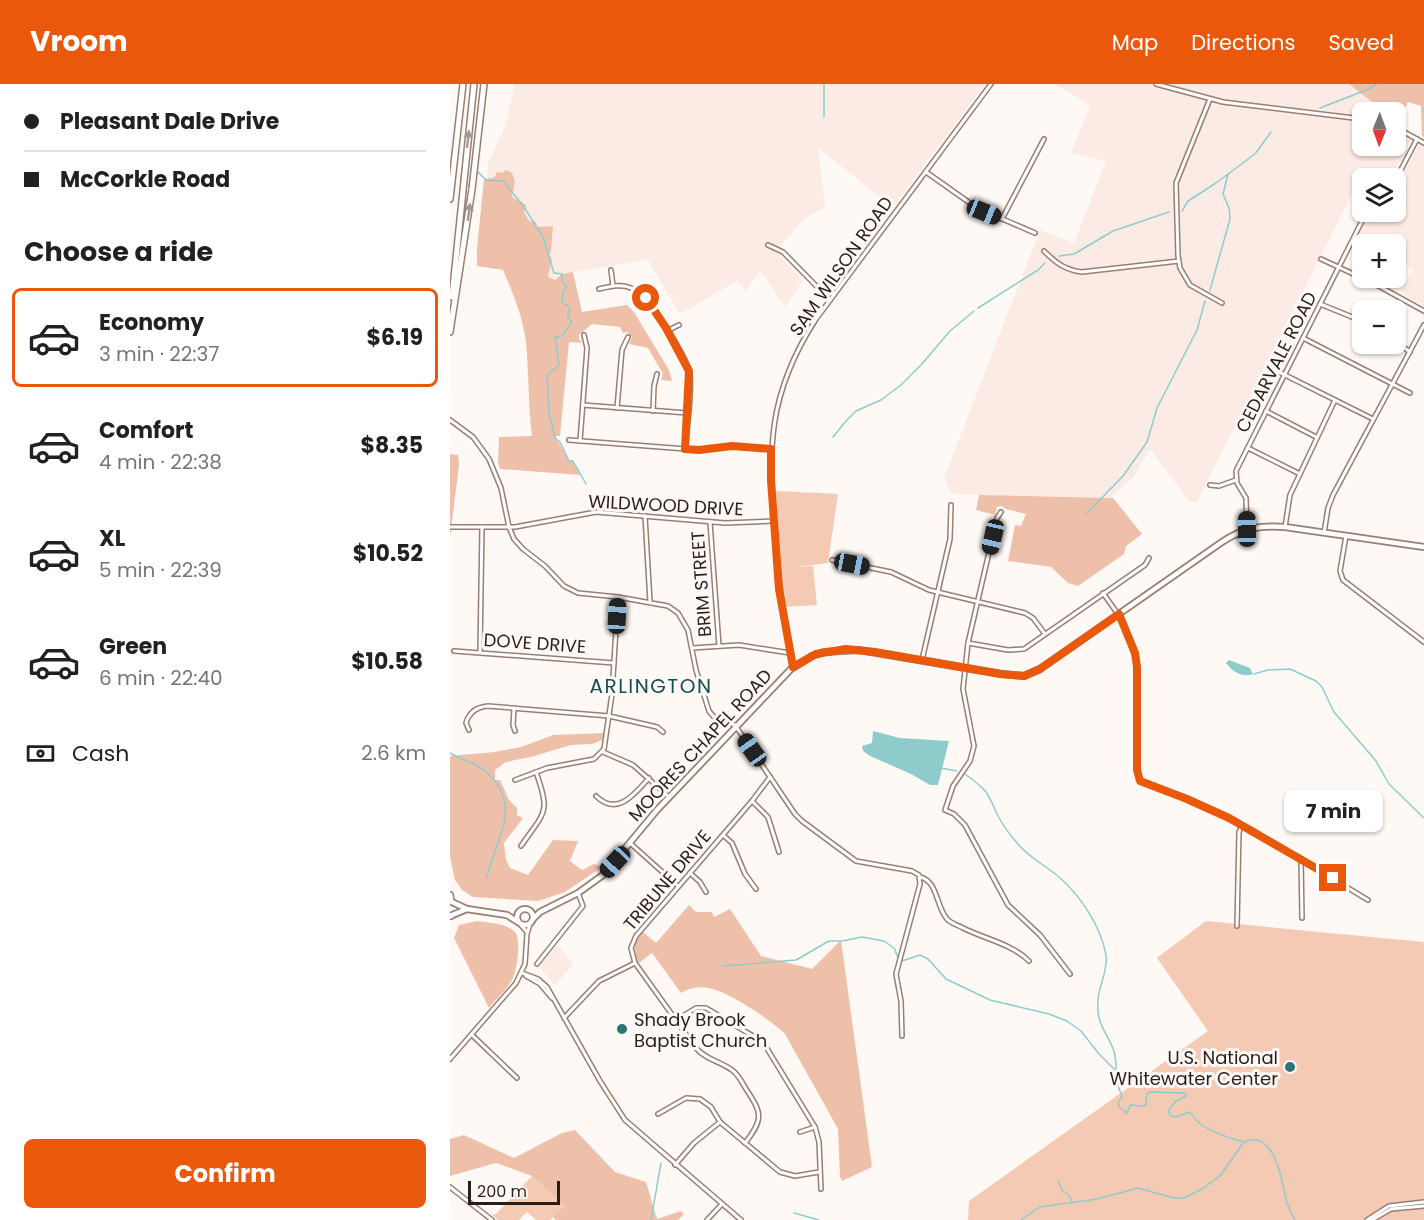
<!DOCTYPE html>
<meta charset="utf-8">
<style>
body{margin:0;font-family:Poppins,sans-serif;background:#f6f6f6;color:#202124;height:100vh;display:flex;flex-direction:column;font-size:22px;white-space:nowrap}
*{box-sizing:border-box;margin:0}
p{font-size:20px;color:#757577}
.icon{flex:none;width:33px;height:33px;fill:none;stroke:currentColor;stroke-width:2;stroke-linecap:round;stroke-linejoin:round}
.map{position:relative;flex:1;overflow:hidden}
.panel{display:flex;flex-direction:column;background:#fff;width:450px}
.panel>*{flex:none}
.guide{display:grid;align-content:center;height:132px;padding:0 24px;background:#fff}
.needle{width:39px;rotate:181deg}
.tools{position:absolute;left:902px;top:18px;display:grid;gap:12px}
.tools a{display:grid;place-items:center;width:54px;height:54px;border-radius:9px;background:#fff;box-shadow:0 2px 4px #0004;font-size:30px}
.scale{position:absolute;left:18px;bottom:15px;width:92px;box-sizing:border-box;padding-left:6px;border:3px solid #291f1a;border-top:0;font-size:16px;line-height:21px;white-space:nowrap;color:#291f1a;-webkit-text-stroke:4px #fff9f6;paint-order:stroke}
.end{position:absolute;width:27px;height:27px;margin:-14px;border:8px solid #ea580c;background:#fff;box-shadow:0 0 0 3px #fff}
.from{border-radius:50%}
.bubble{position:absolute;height:42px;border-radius:9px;background:#fff;box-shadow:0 2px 4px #0004;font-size:20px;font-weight:700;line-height:42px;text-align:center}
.car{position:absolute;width:18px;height:36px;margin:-18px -9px;border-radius:8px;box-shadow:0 0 4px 2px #0007;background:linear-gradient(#222 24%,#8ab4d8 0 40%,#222 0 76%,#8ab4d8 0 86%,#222 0)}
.guide b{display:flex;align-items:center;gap:21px;height:57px;font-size:22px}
.guide b+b{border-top:2px solid #e0e0e0}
.guide i{width:15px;height:15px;background:#202124}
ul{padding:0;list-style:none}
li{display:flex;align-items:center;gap:18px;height:99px;margin:0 12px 9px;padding:0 12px;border:3px solid transparent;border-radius:9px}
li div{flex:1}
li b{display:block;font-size:22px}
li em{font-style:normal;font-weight:700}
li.on{border-color:#ea580c}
li>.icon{width:54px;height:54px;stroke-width:1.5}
h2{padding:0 24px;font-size:27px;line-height:72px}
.pay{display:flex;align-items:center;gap:15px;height:66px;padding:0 24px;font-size:22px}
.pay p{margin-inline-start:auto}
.cta{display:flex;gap:12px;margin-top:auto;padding:12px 24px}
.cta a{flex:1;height:69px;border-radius:9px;background:#ea580c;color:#fff;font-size:24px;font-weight:700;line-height:69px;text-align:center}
header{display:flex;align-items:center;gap:36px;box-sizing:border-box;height:84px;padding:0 30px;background:#ea580c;color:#fff}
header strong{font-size:28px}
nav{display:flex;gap:33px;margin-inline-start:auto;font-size:21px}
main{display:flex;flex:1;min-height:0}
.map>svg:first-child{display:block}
.built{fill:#fbebe4}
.green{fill:#f4cab5}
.forest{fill:#efc0a9}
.water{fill:#8ecccc}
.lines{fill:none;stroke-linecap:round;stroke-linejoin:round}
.stream{stroke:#8ecccc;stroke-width:1.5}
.minor-casing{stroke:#997e71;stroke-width:6}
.major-casing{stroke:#997e71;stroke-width:8}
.highway-casing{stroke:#997e71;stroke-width:8}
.minor{stroke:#fff;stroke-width:3}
.major{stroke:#fff;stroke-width:4.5}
.highway{stroke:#fff;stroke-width:5}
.oneway{fill:#9f9a98}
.route{stroke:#ea580c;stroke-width:8}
.poi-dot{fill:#2a7475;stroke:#fff9f6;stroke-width:2}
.labels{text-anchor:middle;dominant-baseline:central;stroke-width:6;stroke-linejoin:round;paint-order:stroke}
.street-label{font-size:18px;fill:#291f1a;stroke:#fff9f6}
.poi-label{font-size:18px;fill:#291f1a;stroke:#fff9f6;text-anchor:start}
.neighbourhood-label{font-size:20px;letter-spacing:1.5px;fill:#114f50;stroke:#fff9f6}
</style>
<header>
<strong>Vroom</strong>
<nav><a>Map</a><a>Directions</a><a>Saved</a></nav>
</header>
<main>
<section class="panel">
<div class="guide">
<b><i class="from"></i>Pleasant Dale Drive</b>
<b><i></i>McCorkle Road</b>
</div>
<h2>Choose a ride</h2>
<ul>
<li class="on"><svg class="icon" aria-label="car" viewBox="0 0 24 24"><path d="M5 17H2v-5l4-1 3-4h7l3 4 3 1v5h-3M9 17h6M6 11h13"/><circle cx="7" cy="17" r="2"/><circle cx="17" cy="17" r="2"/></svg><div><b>Economy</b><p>3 min · 22:37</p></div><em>$6.19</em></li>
<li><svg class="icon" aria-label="car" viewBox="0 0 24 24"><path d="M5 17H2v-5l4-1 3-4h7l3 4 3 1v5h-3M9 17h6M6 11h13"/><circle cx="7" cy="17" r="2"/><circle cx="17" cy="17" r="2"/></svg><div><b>Comfort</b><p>4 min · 22:38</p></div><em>$8.35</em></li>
<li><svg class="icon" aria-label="car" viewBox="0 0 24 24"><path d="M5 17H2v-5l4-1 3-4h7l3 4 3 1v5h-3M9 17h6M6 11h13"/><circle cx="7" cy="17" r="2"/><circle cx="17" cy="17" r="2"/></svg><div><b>XL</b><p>5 min · 22:39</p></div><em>$10.52</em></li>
<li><svg class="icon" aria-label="car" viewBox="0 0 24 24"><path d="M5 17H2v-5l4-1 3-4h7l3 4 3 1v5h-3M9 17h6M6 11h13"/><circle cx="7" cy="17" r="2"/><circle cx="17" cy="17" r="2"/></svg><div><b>Green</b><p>6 min · 22:40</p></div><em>$10.58</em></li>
</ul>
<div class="pay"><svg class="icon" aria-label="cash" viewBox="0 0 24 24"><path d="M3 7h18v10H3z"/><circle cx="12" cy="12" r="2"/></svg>Cash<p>2.6 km</p></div>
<div class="cta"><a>Confirm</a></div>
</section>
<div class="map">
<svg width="974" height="1136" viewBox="0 0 974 1136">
<rect width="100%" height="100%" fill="#fff9f6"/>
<g class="built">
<polygon points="65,0 535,0 443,123 368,64 375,124 353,135 326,168 353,196 335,223 311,187 295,207 288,196 230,230 198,176 112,190 105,196 98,193 102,175 99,170 103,142 86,143 79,137 76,131 62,113 52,89 44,94 37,96 38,79 55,43"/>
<polygon points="604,0 899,0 935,28 912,28 912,62 945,62 945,48 961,56 941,94 910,94 747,418 740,418 700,365 684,392 660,414 502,410 494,394 590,146 624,159 656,77 621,69 640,21"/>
<polygon points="971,62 974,64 974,222 951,209 963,185 950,178 945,187 945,160 912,160 906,157 915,138 924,128 945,128 945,105 967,64"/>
<polygon points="108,861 123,881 105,901 89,883"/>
</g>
<g class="green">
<polygon points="326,407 388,410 378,479 346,483 363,482 367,521 335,523 331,485"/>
<polygon points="756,837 974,858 974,1136 518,1136 519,1117 758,947 707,874"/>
<polygon points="82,1092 114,1122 100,1136 86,1136 77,1128 69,1136 48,1136 42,1131 46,1130"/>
</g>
<g class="forest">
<polygon points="899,0 974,0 974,53 972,52 971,22 958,18 956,23 949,22 945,32 945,28 935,28"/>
<path d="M56,86L62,89L65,97L62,113L76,121L74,128L79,137L86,138L87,143L103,142L101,168L99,170L102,175L98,193L105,196L112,190L123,188L132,228L177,221L184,228L219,286L222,297L211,296L213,290L198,264L179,260L182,253L177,248L173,249L170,243L142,240L129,251V255L132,259L119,258L110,352H105L119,377H123L130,391L50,385L48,378L49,353L82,352C78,321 79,289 76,258C73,233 63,209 53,186L27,182V164L34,95L44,94L47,88L52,89Z"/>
<polygon points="0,370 8,371 9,381 0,453"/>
<polygon points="529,411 663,414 692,450 676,462 674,470 628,502 618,499 601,483 558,477 565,441 571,442 576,430 556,425 552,422 547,423 545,431 526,426"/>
<polygon points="154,649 152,656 142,660 121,661 81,673 56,678 45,686 45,696 50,696 59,716 67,724 67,731 73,734 54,759 56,776 60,784 78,791 103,756 128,757 120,777 132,786 144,780 152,783 115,808 88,817 23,813 12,806 5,796 0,773 0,672 45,668 71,663 103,651"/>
<path d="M239,821L246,828H262L264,833L280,825L311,872L362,885L391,856L422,1083L392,1097L390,1093L388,1045L335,950C321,936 278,907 258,904C248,902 239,904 231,909L202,869L189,879C182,866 184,859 193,848L206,859Z"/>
<path d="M27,837C39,839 55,839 64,847C72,854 67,885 63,894C58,904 46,915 39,924L4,854L9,841Z"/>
<polygon points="125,1046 165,1088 196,1098 207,1135 231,1127 234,1130 228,1136 106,1136 103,1133 114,1122 82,1092 46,1079 0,1092 0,1055 14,1051 64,1074 112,1049"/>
</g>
<g class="water">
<path d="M779,576L800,584L803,590C792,594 783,588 776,579Z"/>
<polygon points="423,647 450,654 499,657 488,701 480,701 461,690 420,672 413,667 412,662 422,659"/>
</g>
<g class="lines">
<g class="stream">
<polyline points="374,0 374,33"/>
<polyline points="870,24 919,5 927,0"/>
<path d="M27,87L36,96L53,97L72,120L93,153L104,189L112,190V197L117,203L113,207L112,219L117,221L120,225C116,231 117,233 122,238L112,252L105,253L109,281L97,291L99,329L105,354L110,358L119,377H123L136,400"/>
<polyline points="732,127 738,117 766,99 805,70 821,48"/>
<polyline points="609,172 624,170 663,147 719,128"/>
<polyline points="760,206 780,135 779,124 773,110 778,90"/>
<polyline points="528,224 588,186 595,179"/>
<polyline points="383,353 396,337 406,327 431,316 451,301 471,281 500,247 524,227"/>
<polyline points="636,430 673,392 697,358 707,324 747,246 755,217"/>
<polyline points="804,590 818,586 840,585 866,597 872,603 884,628 926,677 939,700 974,734"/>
<path d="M0,669C11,676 24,678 34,686C75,720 46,754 37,793"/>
<polyline points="491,684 507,687"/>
<path d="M515,690C522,695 530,701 536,708C541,715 544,724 548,732C553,741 560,751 567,759C579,774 595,781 609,793C631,812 651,843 656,871C658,888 649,900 648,916C646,941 656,946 664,967C668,981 664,997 672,1012L668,1019L670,1024L677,1029L680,1021L694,1022L696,1020L697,1010L700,1008L735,1009L736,1012L725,1018L718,1027L721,1032L726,1033L740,1028C750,1046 776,1053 794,1058C826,1044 832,1100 837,1119C839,1125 842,1130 845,1136"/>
<polyline points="452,877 470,871 478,875 496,895 540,916 599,930 617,937 631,947 649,970 665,986"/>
<polyline points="273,882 346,876 379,857 392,857 412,853 434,857 444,864 449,876"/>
<polyline points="608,1096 612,1106 619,1111 622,1118"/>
<polyline points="344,1129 369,1136"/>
<polyline points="201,1136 211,1079"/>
<polyline points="571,1136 590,1123 647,1115 688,1104 724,1114 734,1114 752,1105 770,1092 793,1059"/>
</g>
<g class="minor-casing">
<g id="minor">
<polyline points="706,0 773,18 912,35"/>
<polyline points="760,15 726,99 728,172 730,184 740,201 772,219"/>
<polyline points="945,43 974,59"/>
<polyline points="476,88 527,124 585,149"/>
<polyline points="945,97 967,55"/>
<polyline points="552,135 594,55"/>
<polyline points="318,161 333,168 380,216"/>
<path d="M594,167C606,179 615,186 632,188L729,177"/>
<polyline points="871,175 925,200 974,227"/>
<polyline points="161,186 163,202"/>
<path d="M149,205C161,202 174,199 185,206C200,213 238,275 240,291C242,314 237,341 235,365"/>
<polyline points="870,220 912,237"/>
<polyline points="217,247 229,241"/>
<polyline points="853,254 960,309"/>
<polyline points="945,257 960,268"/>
<polyline points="819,283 923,335"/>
<polyline points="133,321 237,329"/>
<polyline points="167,324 172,266 178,253"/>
<polyline points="203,327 204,302 207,290"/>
<polyline points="816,327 866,353"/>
<polyline points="0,336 23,353 39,375 51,404 59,443 64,455 73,465 95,482 114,502 128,509 168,513 218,522 228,529 238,546 246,586 259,627 264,633 285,641 345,730 352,737 406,777 462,787 469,791 470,800 446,890 451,917 452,952"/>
<polyline points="119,356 249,366 282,362 321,365"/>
<polyline points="130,357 137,264 134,251"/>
<polyline points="798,364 850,390"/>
<polyline points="760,401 769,402 786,396"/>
<polyline points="551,428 547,434 518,559 513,605 524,662 520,677 503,702 495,726 504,730 515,741 558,821 590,851 620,890"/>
<polyline points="195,432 200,518"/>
<polyline points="260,438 269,562"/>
<polyline points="0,443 65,443 146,428 275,439 324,437"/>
<polyline points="835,443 840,411 885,316"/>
<polyline points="797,445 796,414 787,399 786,387 912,137 919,128"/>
<polyline points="874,449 878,424 883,411 974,241"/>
<polyline points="896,452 890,487 893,496 974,558"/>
<polyline points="382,476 441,488 479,506 575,529 583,534 595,550"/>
<polyline points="653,509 670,533 687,577 687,686 690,697 754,722 802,746 918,816"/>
<polyline points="518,559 558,566 574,565 695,481 699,474"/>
<polyline points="242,564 289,561 340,569"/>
<polyline points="4,567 164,579"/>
<polyline points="30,568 32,443"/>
<polyline points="472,576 500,455 501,421"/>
<path d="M343,583C334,539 328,496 325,451C318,365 317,311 366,235L541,0"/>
<polyline points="64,624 63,641 65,647"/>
<path d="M19,646L16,639C19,628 27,623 38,622L159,632L207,643L213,648"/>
<polyline points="153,668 183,681 219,713"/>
<polyline points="65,696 97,684 144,675 154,665 162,610 168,513"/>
<path d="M146,712C167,733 185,710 199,694"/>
<polyline points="302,717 318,733 329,768"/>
<polyline points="273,751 282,759 295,790 306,805"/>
<polyline points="180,759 228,802"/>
<path d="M71,762C95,727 101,730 86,688"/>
<polyline points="851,775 852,834"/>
<polyline points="240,789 250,798 256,808"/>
<path d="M470,793C488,797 486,823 497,835C500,839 508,841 513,844C535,855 562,860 579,877"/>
<polyline points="70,840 77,848"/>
<polyline points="787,842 789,748 792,741"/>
<polyline points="87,880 133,822 128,809"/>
<polyline points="72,889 88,895 97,903 150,997 175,1036 291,1136"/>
<polyline points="76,892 90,900 102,914"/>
<polyline points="114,934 149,897 185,879"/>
<polyline points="226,936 246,924 256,924 313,958 365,1043 369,1058 371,1105"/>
<polyline points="22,951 67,994"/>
<polyline points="0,975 66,899 75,880 77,850 80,840"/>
<polyline points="208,1030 236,1014 250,1015 261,1023 270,1038 330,1088 345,1092 369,1088"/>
<polyline points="350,1048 365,1043"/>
<path d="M295,1059C314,1035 312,1029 296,1005C292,998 288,990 282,986C270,977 256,976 246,964L185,879L181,864L186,852L302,717L320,693"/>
<polyline points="225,1081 244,1059 270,1038"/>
<polyline points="0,1103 42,1136"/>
<polyline points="257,1136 272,1120"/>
<polyline points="917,1136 939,1122 974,1118"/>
<polyline points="922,1136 941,1125 974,1122"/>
</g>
</g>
<g class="major-casing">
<g id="major">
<polyline points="0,817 17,825 57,831 68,838"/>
<circle cx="75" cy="833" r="8"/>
<polyline points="0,832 17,825"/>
<path d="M83,835L90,828L128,809L153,791L207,726L341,585L362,572L374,568L409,566L551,590L574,592L590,585L772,458C793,444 810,441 835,443L974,463"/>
</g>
</g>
<g class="highway-casing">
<g id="highway">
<polyline points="0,115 13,0"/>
<polyline points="2,213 24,0"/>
<polyline points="0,248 22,105 34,0"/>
<polyline points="0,811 1,817"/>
<polyline points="0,832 1,832"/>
</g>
</g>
<use href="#minor" class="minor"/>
<use href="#major" class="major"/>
<use href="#highway" class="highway"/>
</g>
<defs><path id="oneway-solid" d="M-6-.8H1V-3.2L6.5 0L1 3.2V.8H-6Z" transform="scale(1.5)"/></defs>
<g class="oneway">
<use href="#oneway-solid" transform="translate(18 55) rotate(-84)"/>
<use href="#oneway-solid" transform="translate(19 128) rotate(-82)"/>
</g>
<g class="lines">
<polyline class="route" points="196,214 216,244 239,287 235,365 249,366 282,362 321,365 321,396 329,505 343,583 366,570 396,565 425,568 551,590 574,592 590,585 669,530 685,569 687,583 687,686 690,697 737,715 779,734 883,794"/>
</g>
<g class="poi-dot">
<circle cx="172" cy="945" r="6"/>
<circle cx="840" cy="983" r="6"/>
</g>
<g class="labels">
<g class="street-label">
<text transform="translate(391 182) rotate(-55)">SAM WILSON ROAD</text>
<text transform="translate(826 278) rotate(-63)">CEDARVALE ROAD</text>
<text transform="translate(216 421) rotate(3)">WILDWOOD DRIVE</text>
<text transform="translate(251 500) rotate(-94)">BRIM STREET</text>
<text transform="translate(85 559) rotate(4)">DOVE DRIVE</text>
<text transform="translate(250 661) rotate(-47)">MOORES CHAPEL ROAD</text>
<text transform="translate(217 796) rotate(-50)">TRIBUNE DRIVE</text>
</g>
<g class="poi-label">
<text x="184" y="935">Shady Brook<tspan x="184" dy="21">Baptist Church</tspan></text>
<text x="828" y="973" text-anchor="end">U.S. National<tspan x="828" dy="21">Whitewater Center</tspan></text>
</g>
<g class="neighbourhood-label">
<text x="201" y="602">ARLINGTON</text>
</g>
</g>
</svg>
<div class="tools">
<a><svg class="needle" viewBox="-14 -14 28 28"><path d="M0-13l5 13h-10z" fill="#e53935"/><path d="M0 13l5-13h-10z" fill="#757577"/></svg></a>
<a><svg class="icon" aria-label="layers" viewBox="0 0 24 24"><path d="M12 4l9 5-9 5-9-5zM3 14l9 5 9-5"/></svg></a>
<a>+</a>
<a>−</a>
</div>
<div class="scale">200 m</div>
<i class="end from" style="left:196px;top:214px"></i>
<i class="end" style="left:883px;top:794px"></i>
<div class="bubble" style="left:834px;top:706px;width:99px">7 min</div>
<i class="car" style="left:534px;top:128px;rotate:112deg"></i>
<i class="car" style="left:797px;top:445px;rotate:359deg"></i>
<i class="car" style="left:543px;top:453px;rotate:193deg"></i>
<i class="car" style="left:402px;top:480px;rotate:101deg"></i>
<i class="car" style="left:167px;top:532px;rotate:3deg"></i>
<i class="car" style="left:302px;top:666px;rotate:325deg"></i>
<i class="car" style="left:165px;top:778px;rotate:223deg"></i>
</div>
</main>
